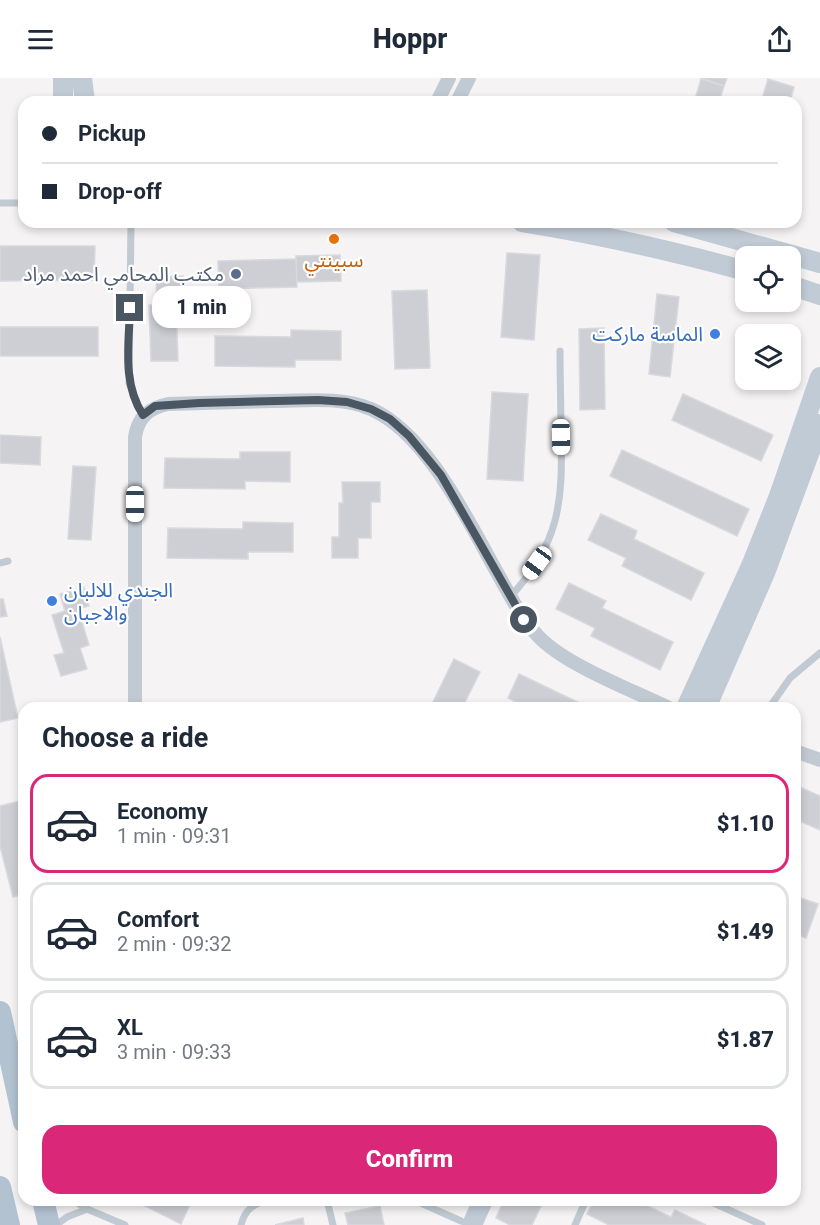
<!DOCTYPE html>
<meta charset="utf-8">
<style>
body{margin:0;font-family:Roboto,"Noto Sans Arabic",sans-serif;background:#f6f6f7;color:#1f2937;height:100vh;display:flex;flex-direction:column;font-size:22px;white-space:nowrap}
*{box-sizing:border-box;margin:0}
p{font-size:20px;color:#747a83}
.icon{flex:none;width:33px;height:33px;fill:none;stroke:currentColor;stroke-width:2;stroke-linecap:round;stroke-linejoin:round}
.map{position:relative;flex:1;overflow:hidden}
.drawer{position:absolute;left:18px;top:624px;width:783px;height:504px;display:flex;flex-direction:column;background:#fff;border-radius:18px;box-shadow:0 3px 9px #0003}
.drawer>*{flex:none}
.hud{position:absolute;left:18px;top:18px;width:784px;height:132px;border-radius:18px;box-shadow:0 3px 9px #0003;display:grid;align-content:center;height:132px;padding:0 24px;background:#fff}
.controls{position:absolute;left:735px;top:168px;display:grid;gap:12px}
.controls a{display:grid;place-items:center;width:66px;height:66px;border-radius:12px;background:#fff;box-shadow:0 3px 9px #0003;font-size:30px}
.end{position:absolute;width:27px;height:27px;margin:-14px;border:8px solid #4a5661;background:#fff;box-shadow:0 0 0 3px #fff}
.from{border-radius:50%}
.bubble{position:absolute;height:42px;border-radius:18px;background:#fff;box-shadow:0 3px 9px #0003;font-size:20px;font-weight:800;line-height:42px;text-align:center}
.car{position:absolute;width:18px;height:36px;margin:-18px -9px;border-radius:8px;box-shadow:0 0 4px 2px #0007;background:linear-gradient(#fff 24%,#345 0 40%,#fff 0 76%,#345 0 86%,#fff 0)}
.hud b{display:flex;align-items:center;gap:21px;height:57px;font-size:22px}
.hud b+b{border-top:2px solid #e0e1e3}
.hud i{width:15px;height:15px;background:#1f2937}
ul{padding:0;list-style:none}
li{display:flex;align-items:center;gap:18px;height:99px;margin:0 12px 9px;padding:0 12px;border:3px solid #e0e1e3;border-radius:18px}
li div{flex:1}
li b{display:block;font-size:22px}
li em{font-style:normal;font-weight:800}
li.active{border-color:#db2777}
li>.icon{width:54px;height:54px;stroke-width:1.5}
h2{padding:0 24px;font-size:27px;line-height:72px}
.action{display:flex;gap:12px;margin-top:auto;padding:12px 24px}
.action a{flex:1;height:69px;border-radius:18px;background:#db2777;color:#fff;font-size:24px;font-weight:800;line-height:69px;text-align:center}
header{display:flex;justify-content:space-between;align-items:center;height:78px;padding:0 24px;background:#fff;font-size:27px;font-weight:800}
.map>svg:first-child{display:block}
.building{fill:#cdcfd5;stroke:#d7d9de;stroke-width:1.5}
.lines{fill:none;stroke-linecap:round;stroke-linejoin:round}
.lane{stroke:#c1cad2;stroke-width:7}
.street{stroke:#c1cad2;stroke-width:14}
.secondary{stroke:#c1cbd6;stroke-width:20}
.primary{stroke:#b3c2d1;stroke-width:22}
.route{stroke:#4a5661;stroke-width:8}
.food-dot{fill:#e8710a;stroke:#fff;stroke-width:2}
.service-dot{fill:#5c6f8a;stroke:#fff;stroke-width:2}
.shop-dot{fill:#3f7fe0;stroke:#fff;stroke-width:2}
.labels{text-anchor:middle;dominant-baseline:central;stroke-width:4.5;stroke-linejoin:round;paint-order:stroke}
.food-label{font-size:20px;fill:#c56008;stroke:#fff}
.service-label{font-size:20px;fill:#4e5e75;stroke:#fff;text-anchor:end}
.shop-label{font-size:20px;fill:#366cbe;stroke:#fff;text-anchor:end}
</style>
<header><svg class="icon" aria-label="menu" viewBox="0 0 24 24"><path d="M4 6h16M4 12h16M4 18h16"/></svg>Hoppr<svg class="icon" aria-label="share" viewBox="0 0 24 24"><path d="M12 15V3M7 8l5-5 5 5M5 13v7h14v-7"/></svg></header>
<div class="map">
<svg width="820" height="1147" viewBox="0 0 820 1147">
<rect width="100%" height="100%" fill="#f5f3f3"/>
<g class="building">
<polygon points="701,0 727,0 724,8"/>
<polygon points="701,1 724,8 719,24 703,24 695,21"/>
<polygon points="768,1 794,9 790,24 761,24"/>
<polygon points="0,168 95,168 94,202 0,203"/>
<polygon points="507,175 540,177 534,262 501,259"/>
<polygon points="340,177 341,203 296,204 296,178"/>
<polygon points="296,181 297,209 219,211 218,183"/>
<polygon points="183,198 184,225 176,225 178,283 151,283 149,227 157,227 156,199"/>
<polygon points="427,212 430,290 395,291 392,213"/>
<polygon points="657,216 679,219 670,299 649,296"/>
<rect x="0" y="249" width="98" height="29"/>
<polygon points="604,250 605,331 580,332 579,251"/>
<polygon points="291,252 341,253 341,282 295,282 295,289 215,288 215,258 291,259"/>
<polygon points="492,314 528,316 523,403 487,401"/>
<polygon points="683,316 773,357 761,383 672,342"/>
<polygon points="0,357 41,359 40,387 0,385"/>
<polygon points="622,372 749,431 737,458 610,398"/>
<polygon points="240,374 290,374 290,404 245,403 245,411 164,410 165,380 240,381"/>
<polygon points="73,388 96,389 91,462 68,461"/>
<polygon points="342,404 380,404 380,424 371,424 371,460 358,460 358,480 332,480 332,459 339,459 339,425 343,425"/>
<polygon points="601,436 637,453 634,461 704,495 691,522 622,488 626,480 588,462"/>
<polygon points="243,444 293,445 293,474 248,474 248,481 167,480 168,450 243,451"/>
<polygon points="569,505 606,523 602,530 673,564 660,592 591,558 595,550 556,531"/>
<polygon points="84,509 89,528 78,531 89,567 80,570 87,591 61,598 54,577 64,575 52,537 65,533 60,516"/>
<polygon points="0,521 3,521 7,538 0,539"/>
<polygon points="0,559 18,640 0,644"/>
<polygon points="454,581 480,594 462,630 430,630"/>
<polygon points="519,596 590,630 528,630 508,620"/>
<polygon points="795,707 820,718 820,752 795,741"/>
<polygon points="24,722 24,816 13,819 0,768 0,728"/>
<polygon points="795,818 818,826 806,860 795,856"/>
<polygon points="133,1122 192,1122 181,1146"/>
<polygon points="504,1122 544,1122 532,1147 510,1147 496,1140"/>
<polygon points="594,1122 635,1122 671,1139 675,1132 706,1147 609,1147 587,1136"/>
<polygon points="380,1128 384,1147 348,1147 345,1135"/>
<polygon points="303,1140 304,1147 275,1147"/>
</g>
<g class="lines">
<g class="lane">
<polyline points="0,125 24,125"/>
<polyline points="131,144 129,305 137,327 143,337"/>
<polyline points="0,485 8,483"/>
<path d="M510,519C559,466 563,426 561,357C561,329 560,301 560,273"/>
<polyline points="769,630 790,600 820,575"/>
<polyline points="73,1122 87,1131 125,1147"/>
<polyline points="327,1122 333,1147"/>
<polyline points="414,1122 461,1143"/>
<polyline points="707,1122 762,1147"/>
<polyline points="56,1147 67,1139 87,1131"/>
<path d="M241,1147C245,1131 254,1125 270,1122"/>
<polyline points="575,1147 586,1122"/>
</g>
<g class="street">
<polyline points="437,24 449,0"/>
<polyline points="457,24 469,0"/>
<path d="M135,630V359C138,339 149,330 168,326C203,325 238,324 272,323C305,323 341,318 371,331C428,356 469,445 499,498C511,519 521,540 538,558C565,587 632,612 669,630"/>
<polyline points="795,673 820,682"/>
</g>
<g class="secondary">
<polyline points="63,0 63,24"/>
<polyline points="82,0 85,24"/>
<path d="M522,144C598,156 672,173 746,193"/>
<polyline points="674,144 820,185"/>
<polyline points="790,207 820,217"/>
<polyline points="686,630 751,488 779,418 820,299"/>
<polyline points="706,630 765,495 820,346"/>
<polyline points="472,1147 483,1122"/>
</g>
<g class="primary">
<polyline points="0,934 24,1044"/>
<polyline points="0,1109 9,1147"/>
<polyline points="43,1122 49,1147"/>
</g>
</g>
<g class="lines">
<path class="route" d="M130,230C129,266 122,305 143,337L155,328L199,325L318,322L347,324L371,331L390,341L409,358L441,397L524,542"/>
</g>
<circle class="food-dot" cx="334" cy="161" r="6"/>
<circle class="service-dot" cx="236" cy="196" r="6"/>
<g class="shop-dot">
<circle cx="715" cy="256" r="6"/>
<circle cx="52" cy="523" r="6"/>
</g>
<g class="labels">
<g class="food-label">
<text x="334" y="182">سبينتي</text>
</g>
<g class="service-label">
<text x="224" y="196">مكتب المحامي احمد مراد</text>
</g>
<g class="shop-label">
<text x="703" y="256">الماسة ماركت</text>
<text x="64" y="512" text-anchor="start">الجندي للالبان<tspan x="64" dy="23">والاجبان</tspan></text>
</g>
</g>
</svg>
<div class="controls">
<a><svg class="icon" aria-label="locate" viewBox="0 0 24 24"><circle cx="12" cy="12" r="6"/><path d="M12 2v4M12 18v4M2 12h4M18 12h4"/></svg></a>
<a><svg class="icon" aria-label="layers" viewBox="0 0 24 24"><path d="M12 4l9 5-9 5-9-5zM3 14l9 5 9-5"/></svg></a>
</div>
<i class="end from" style="left:524px;top:542px"></i>
<i class="end" style="left:130px;top:230px"></i>
<div class="bubble" style="left:152px;top:208px;width:99px">1 min</div>
<i class="car" style="left:561px;top:359px;rotate:179deg"></i>
<i class="car" style="left:135px;top:426px;rotate:180deg"></i>
<i class="car" style="left:537px;top:485px;rotate:216deg"></i>
<div class="hud">
<b><i class="from"></i>Pickup</b>
<b><i></i>Drop-off</b>
</div>
<section class="drawer">
<h2>Choose a ride</h2>
<ul>
<li class="active"><svg class="icon" aria-label="car" viewBox="0 0 24 24"><path d="M5 17H2v-5l4-1 3-4h7l3 4 3 1v5h-3M9 17h6M6 11h13"/><circle cx="7" cy="17" r="2"/><circle cx="17" cy="17" r="2"/></svg><div><b>Economy</b><p>1 min · 09:31</p></div><em>$1.10</em></li>
<li><svg class="icon" aria-label="car" viewBox="0 0 24 24"><path d="M5 17H2v-5l4-1 3-4h7l3 4 3 1v5h-3M9 17h6M6 11h13"/><circle cx="7" cy="17" r="2"/><circle cx="17" cy="17" r="2"/></svg><div><b>Comfort</b><p>2 min · 09:32</p></div><em>$1.49</em></li>
<li><svg class="icon" aria-label="car" viewBox="0 0 24 24"><path d="M5 17H2v-5l4-1 3-4h7l3 4 3 1v5h-3M9 17h6M6 11h13"/><circle cx="7" cy="17" r="2"/><circle cx="17" cy="17" r="2"/></svg><div><b>XL</b><p>3 min · 09:33</p></div><em>$1.87</em></li>
</ul>
<div class="action"><a>Confirm</a></div>
</section>
</div>
